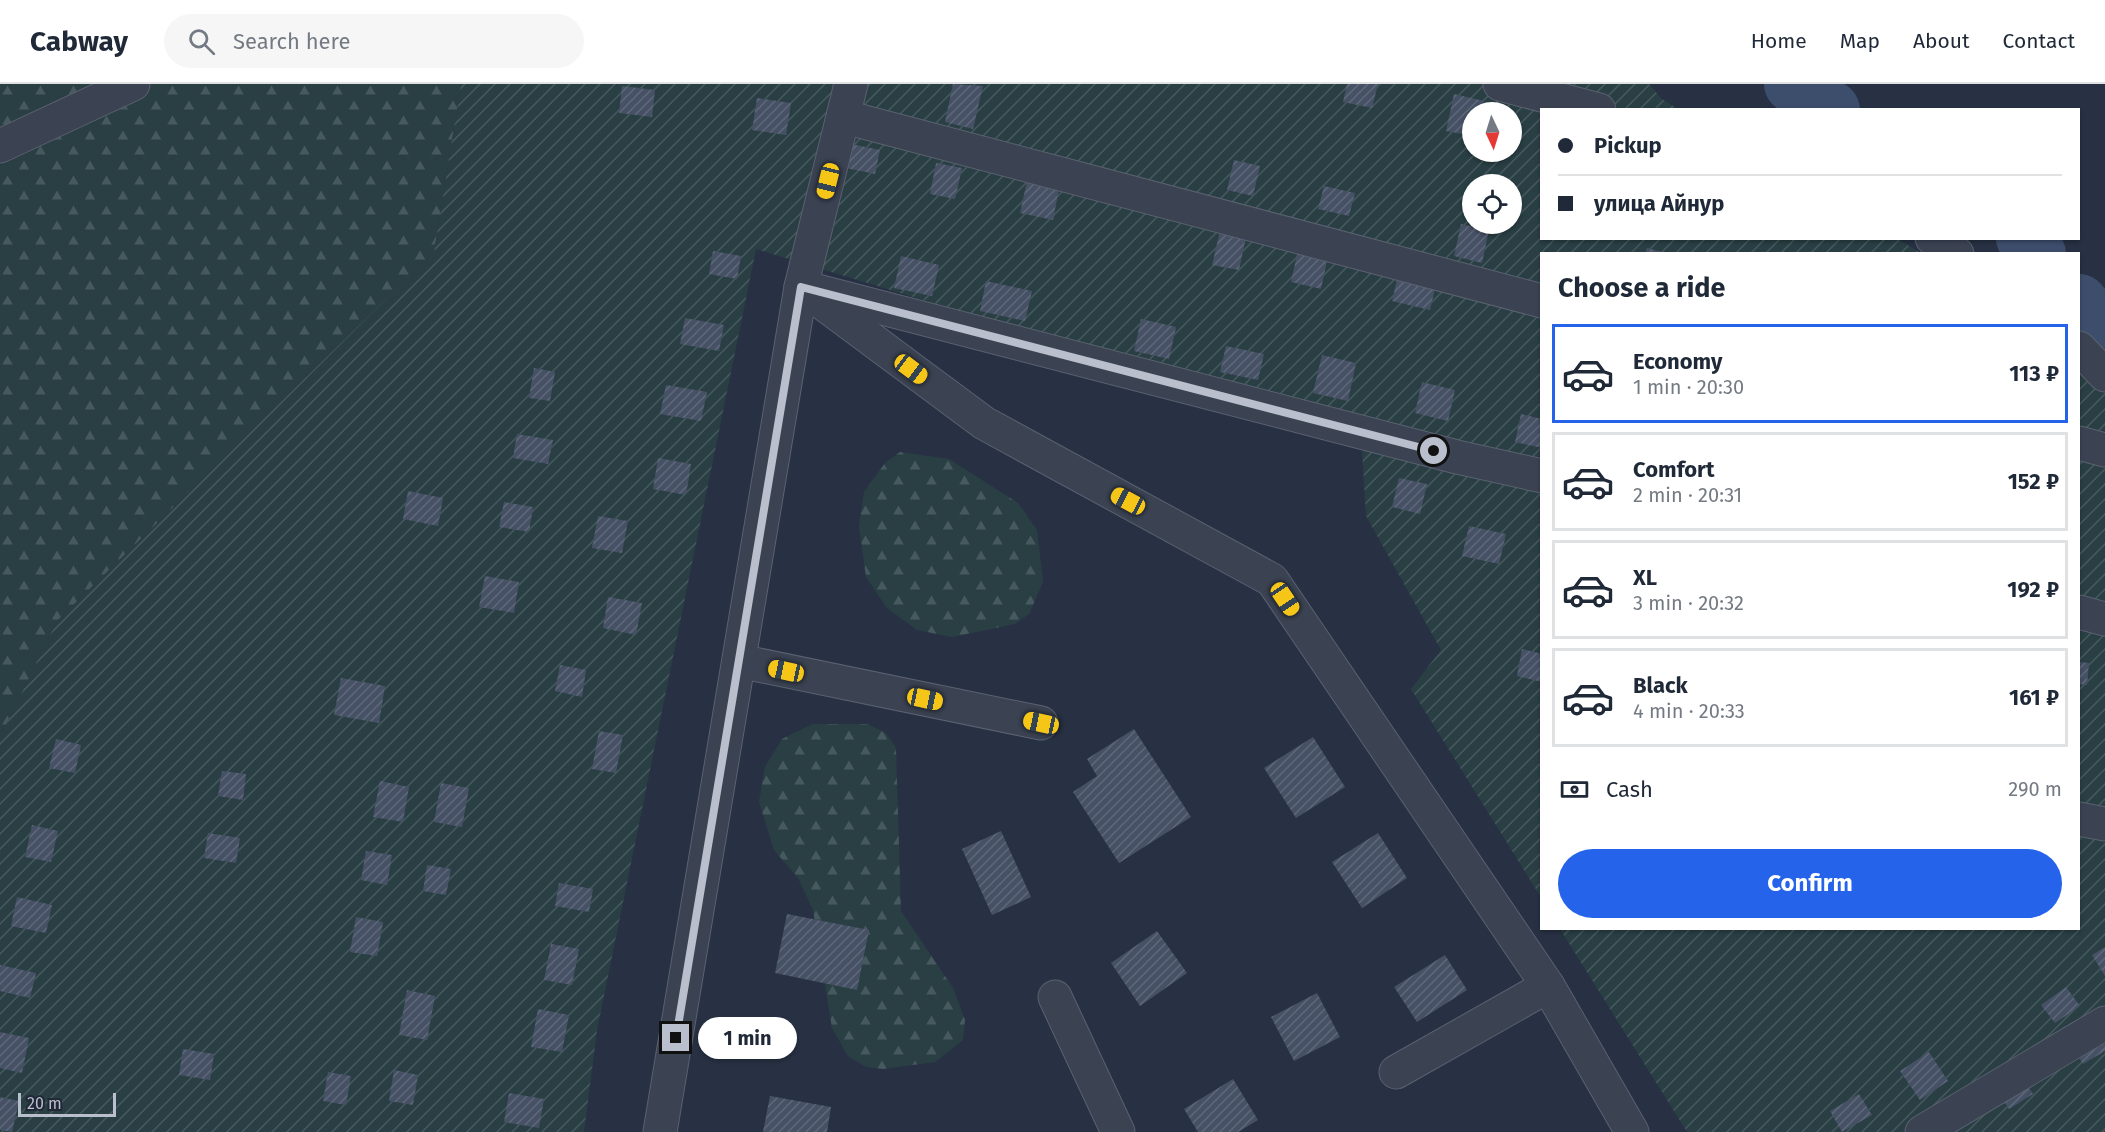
<!DOCTYPE html>
<meta charset="utf-8">
<style>
body{margin:0;font-family:"Fira Sans",sans-serif;background:#f6f6f7;color:#1f2937;height:100vh;display:flex;flex-direction:column;font-size:22px;white-space:nowrap}
*{box-sizing:border-box;margin:0}
p{font-size:20px;color:#747a83}
.icon{flex:none;width:33px;height:33px;fill:none;stroke:currentColor;stroke-width:2;stroke-linecap:round;stroke-linejoin:round}
.map{position:relative;flex:1;overflow:hidden}
.panel{position:absolute;left:1540px;top:168px;width:540px;height:678px;display:flex;flex-direction:column;background:#fff;border-radius:0px;box-shadow:0 2px 4px #0004}
.panel>*{flex:none}
.banner{position:absolute;left:1540px;top:24px;width:540px;height:132px;border-radius:0px;box-shadow:0 2px 4px #0004;display:grid;align-content:center;height:132px;padding:0 18px;background:#fff}
.needle{width:39px;rotate:176deg}
.fabs{position:absolute;left:1462px;top:18px;display:grid;gap:12px}
.fabs a{display:grid;place-items:center;width:60px;height:60px;border-radius:50%;background:#fff;box-shadow:0 2px 4px #0004;font-size:30px}
.scale{position:absolute;left:18px;bottom:15px;width:98px;box-sizing:border-box;padding-left:6px;border:3px solid #b9bfcc;border-top:0;font-size:16px;line-height:21px;white-space:nowrap;color:#b9bfcc;-webkit-text-stroke:4px #202838;paint-order:stroke}
.end{position:absolute;width:27px;height:27px;margin:-14px;border:8px solid #b9bfcc;background:#111;box-shadow:0 0 0 3px #111}
.from{border-radius:50%}
.bubble{position:absolute;height:42px;border-radius:21px;background:#fff;box-shadow:0 2px 4px #0004;font-size:20px;font-weight:700;line-height:42px;text-align:center}
.car{position:absolute;width:18px;height:36px;margin:-18px -9px;border-radius:8px;box-shadow:0 0 4px 2px #0007;background:linear-gradient(#f5c518 24%,#345 0 40%,#f5c518 0 76%,#345 0 86%,#f5c518 0)}
.banner b{display:flex;align-items:center;gap:21px;height:57px;font-size:22px}
.banner b+b{border-top:2px solid #e0e1e3}
.banner i{width:15px;height:15px;background:#1f2937}
ul{padding:0;list-style:none}
li{display:flex;align-items:center;gap:18px;height:99px;margin:0 12px 9px;padding:0 6px;border:3px solid #e0e1e3;border-radius:0px}
li div{flex:1}
li b{display:block;font-size:22px}
li em{font-style:normal;font-weight:700}
li.active{border-color:#2563eb}
li>.icon{width:54px;height:54px;stroke-width:1.5}
h2{padding:0 18px;font-size:27px;line-height:72px}
.pay{display:flex;align-items:center;gap:15px;height:66px;padding:0 18px;font-size:22px}
.pay p{margin-inline-start:auto}
.button{display:flex;gap:12px;margin-top:auto;padding:12px 18px}
.button a{flex:1;height:69px;border-radius:36px;background:#2563eb;color:#fff;font-size:24px;font-weight:700;line-height:69px;text-align:center}
header{display:flex;align-items:center;gap:36px;box-sizing:border-box;height:84px;padding:0 30px;background:#fff;border-bottom:2px solid #e0e1e3}
header strong{font-size:28px}
nav{display:flex;gap:33px;margin-inline-start:auto;font-size:21px}
.search{width:420px;height:54px;background:#f6f6f7;display:flex;align-items:center;gap:15px;box-sizing:border-box;padding:0 21px;border-radius:33px;color:#747a83;font-size:22px}
.map>svg:first-child{display:block}
.forest{fill:url(#forest-firs)}
.garden{fill:url(#garden-furrows);fill-rule:evenodd}
.lines{fill:none;stroke-linecap:round;stroke-linejoin:round}
.river{stroke:#3d4d6c;stroke-width:58}
.building{fill:url(#building-hatch)}
.minor-casing{stroke:#5a6170;stroke-width:35}
.minor{stroke:#3b4353;stroke-width:33}
.route{stroke:#b9bfcc;stroke-width:8}
</style>
<header>
<strong>Cabway</strong>
<div class="search"><svg class="icon" aria-label="search" viewBox="0 0 24 24"><circle cx="10" cy="10" r="6"/><path d="M15 15l6 6"/></svg>Search here</div>
<nav><a>Home</a><a>Map</a><a>About</a><a>Contact</a></nav>
</header>
<div class="map">
<svg width="2105" height="1048" viewBox="0 0 2105 1048">
<defs>
<pattern id="forest-firs" width="22" height="20" patternUnits="userSpaceOnUse" patternTransform="scale(1.5)"><rect width="22" height="20" fill="#293f44"/><path d="M5 1l3.5 6h-7zM16 11l3.5 6h-7z" fill="#46595e"/></pattern>
<pattern id="garden-furrows" width="10" height="10" patternUnits="userSpaceOnUse" patternTransform="scale(1.5)"><rect width="10" height="10" fill="#293f44"/><path d="M-1 1l2-2M0 10L10 0M9 11l2-2" fill="none" stroke="#46595e"/></pattern>
<pattern id="building-hatch" width="6" height="6" patternUnits="userSpaceOnUse" patternTransform="scale(1.5)"><rect width="6" height="6" fill="#465165"/><path d="M-1 1l2-2M0 6l6-6M5 7l2-2" fill="none" stroke="#5f687a"/></pattern>
</defs>
<rect width="100%" height="100%" fill="#273143"/>
<g class="forest">
<polygon points="0,0 461,0 434,168 57,537 0,653"/>
<polygon points="900,368 949,375 1018,419 1037,446 1043,498 1029,530 1015,540 952,553 917,546 887,524 866,493 859,442 864,408 885,379"/>
<polygon points="813,640 867,640 886,649 896,664 901,827 953,904 965,936 963,956 935,978 883,985 866,983 848,972 832,944 813,826 798,794 774,766 759,718 765,683 782,655"/>
</g>
<g class="garden">
<path d="M461,0H1649L1662,15L1678,25L1542,26V154H1896L1921,169L1542,170V815L1411,605L1441,566L1366,432L1361,350L756,165L597,946L584,1048H0V653L57,537L434,168ZM1473,28H1512V68H1473ZM1473,100H1512V140H1473Z"/>
<polygon points="2079,281 2105,306 2105,1048 1687,1048 1560,845 2079,844"/>
</g>
<g class="lines">
<g class="river">
<polyline points="1793,0 1831,26"/>
<polyline points="2025,154 2037,170"/>
<polyline points="2079,219 2105,249"/>
</g>
</g>
<g class="building">
<polygon points="953,0 983,2 973,45 945,38"/>
<polygon points="1347,0 1378,0 1372,24 1343,18"/>
<polygon points="622,2 655,6 652,33 619,29"/>
<polygon points="1454,10 1484,17 1481,28 1473,28 1473,52 1446,47"/>
<polygon points="757,14 791,19 786,51 752,46"/>
<polygon points="846,59 880,66 875,90 841,83"/>
<polygon points="1234,76 1260,82 1253,112 1227,106"/>
<polygon points="936,79 962,84 955,115 930,110"/>
<polygon points="1027,97 1059,105 1053,136 1020,129"/>
<polygon points="1324,102 1355,109 1349,132 1318,125"/>
<polygon points="1461,140 1489,146 1482,179 1454,172"/>
<polygon points="1220,147 1246,153 1239,186 1212,181"/>
<polygon points="1647,164 1665,169 1665,170 1645,170"/>
<polygon points="1298,166 1328,172 1321,205 1291,198"/>
<polygon points="713,167 741,172 737,195 709,190"/>
<polygon points="901,172 939,181 932,212 894,204"/>
<polygon points="1398,191 1436,200 1430,226 1392,217"/>
<polygon points="986,197 1032,207 1025,237 980,227"/>
<polygon points="685,234 724,241 719,267 680,260"/>
<polygon points="1141,235 1176,243 1169,275 1134,267"/>
<polygon points="1226,262 1264,270 1258,296 1220,288"/>
<polygon points="1322,271 1356,279 1348,317 1313,309"/>
<polygon points="534,284 555,288 550,317 529,314"/>
<polygon points="1422,298 1455,306 1448,337 1415,329"/>
<polygon points="666,301 707,308 701,337 660,330"/>
<polygon points="1521,330 1542,335 1542,364 1515,358"/>
<polygon points="517,350 553,356 548,380 513,374"/>
<polygon points="658,374 691,380 686,411 653,405"/>
<polygon points="1399,394 1427,400 1420,430 1392,423"/>
<polygon points="408,407 443,414 438,442 403,435"/>
<polygon points="504,418 533,423 529,448 499,443"/>
<polygon points="598,432 628,437 622,469 592,464"/>
<polygon points="1469,442 1506,450 1499,480 1462,472"/>
<polygon points="485,492 519,498 514,529 479,523"/>
<polygon points="608,513 642,519 636,551 603,544"/>
<polygon points="1522,565 1542,570 1542,598 1517,592"/>
<polygon points="2079,578 2089,579 2087,601 2079,600"/>
<polygon points="560,581 586,586 582,613 555,607"/>
<polygon points="341,594 385,602 379,639 334,631"/>
<polygon points="1134,645 1191,733 1119,779 1073,708 1097,692 1087,675"/>
<polygon points="599,647 623,651 616,689 592,685"/>
<polygon points="1313,653 1345,703 1296,734 1264,684"/>
<polygon points="56,655 81,661 75,689 49,684"/>
<polygon points="222,687 246,690 243,716 218,712"/>
<polygon points="380,697 409,703 403,738 373,733"/>
<polygon points="441,699 469,704 462,743 434,738"/>
<polygon points="32,741 58,747 51,778 25,773"/>
<polygon points="1001,747 1031,813 992,831 962,765"/>
<polygon points="208,749 240,754 236,779 204,774"/>
<polygon points="1378,749 1407,794 1362,824 1332,778"/>
<polygon points="366,767 392,771 387,801 361,796"/>
<polygon points="427,781 451,785 446,811 423,807"/>
<polygon points="559,799 593,805 589,828 555,822"/>
<polygon points="17,813 52,821 46,849 11,842"/>
<polygon points="787,830 869,846 857,906 775,889"/>
<polygon points="356,833 383,838 377,872 350,868"/>
<polygon points="1157,847 1187,889 1140,922 1111,879"/>
<polygon points="551,860 579,865 572,901 544,896"/>
<polygon points="2105,863 2105,892 2092,871"/>
<polygon points="1445,871 1467,906 1417,938 1394,903"/>
<polygon points="0,881 36,889 30,914 0,907"/>
<polygon points="2066,903 2080,922 2055,939 2041,921"/>
<polygon points="407,906 435,912 427,956 399,951"/>
<polygon points="1317,909 1340,953 1294,977 1271,933"/>
<polygon points="538,925 569,931 562,968 531,963"/>
<polygon points="0,948 29,954 22,989 0,984"/>
<polygon points="2097,948 2105,961 2105,967 2083,980 2072,963"/>
<polygon points="183,965 214,970 210,996 179,991"/>
<polygon points="1929,968 1948,997 1920,1016 1900,987"/>
<polygon points="394,986 418,991 413,1021 389,1017"/>
<polygon points="328,988 351,992 346,1021 323,1017"/>
<polygon points="2020,990 2033,1010 2009,1025 1996,1005"/>
<polygon points="1233,995 1258,1036 1238,1048 1198,1048 1184,1025"/>
<polygon points="509,1009 544,1015 539,1044 504,1038"/>
<polygon points="1859,1010 1872,1031 1842,1048 1830,1027"/>
<polygon points="770,1012 831,1023 827,1048 763,1048"/>
<polygon points="0,1013 19,1017 12,1048 0,1046"/>
</g>
<g class="lines">
<g class="minor-casing">
<g id="minor">
<polyline points="1500,0 1599,26"/>
<polyline points="845,33 1542,217"/>
<polyline points="0,62 133,0"/>
<polyline points="1932,154 1957,170"/>
<polyline points="801,203 984,339 1272,496 1548,902 1632,1048"/>
<polyline points="817,207 1457,373 1542,392"/>
<polyline points="2079,264 2105,291"/>
<polyline points="2079,359 2105,366"/>
<polyline points="2079,528 2105,535"/>
<polyline points="739,577 1041,639"/>
<polyline points="2079,735 2105,740"/>
<polyline points="1055,913 1118,1048"/>
<polyline points="1396,988 1548,902"/>
<polyline points="660,1048 801,203 851,0"/>
<polyline points="1922,1048 2105,939"/>
</g>
</g>
<use href="#minor" class="minor"/>
</g>
<g class="lines">
<polyline class="route" points="676,954 801,203 1434,367"/>
</g>
</svg>
<div class="fabs">
<a><svg class="needle" viewBox="-14 -14 28 28"><path d="M0-13l5 13h-10z" fill="#e53935"/><path d="M0 13l5-13h-10z" fill="#747a83"/></svg></a>
<a><svg class="icon" aria-label="locate" viewBox="0 0 24 24"><circle cx="12" cy="12" r="6"/><path d="M12 2v4M12 18v4M2 12h4M18 12h4"/></svg></a>
</div>
<div class="scale">20 m</div>
<i class="end from" style="left:1434px;top:367px"></i>
<i class="end" style="left:676px;top:954px"></i>
<div class="bubble" style="left:698px;top:933px;width:99px">1 min</div>
<i class="car" style="left:828px;top:97px;rotate:194deg"></i>
<i class="car" style="left:911px;top:285px;rotate:127deg"></i>
<i class="car" style="left:1128px;top:417px;rotate:298deg"></i>
<i class="car" style="left:1285px;top:515px;rotate:146deg"></i>
<i class="car" style="left:786px;top:587px;rotate:282deg"></i>
<i class="car" style="left:925px;top:615px;rotate:102deg"></i>
<i class="car" style="left:1041px;top:639px;rotate:282deg"></i>
<div class="banner">
<b><i class="from"></i>Pickup</b>
<b><i></i>улица Айнур</b>
</div>
<section class="panel">
<h2>Choose a ride</h2>
<ul>
<li class="active"><svg class="icon" aria-label="car" viewBox="0 0 24 24"><path d="M5 17H2v-5l4-1 3-4h7l3 4 3 1v5h-3M9 17h6M6 11h13"/><circle cx="7" cy="17" r="2"/><circle cx="17" cy="17" r="2"/></svg><div><b>Economy</b><p>1 min · 20:30</p></div><em>113 ₽</em></li>
<li><svg class="icon" aria-label="car" viewBox="0 0 24 24"><path d="M5 17H2v-5l4-1 3-4h7l3 4 3 1v5h-3M9 17h6M6 11h13"/><circle cx="7" cy="17" r="2"/><circle cx="17" cy="17" r="2"/></svg><div><b>Comfort</b><p>2 min · 20:31</p></div><em>152 ₽</em></li>
<li><svg class="icon" aria-label="car" viewBox="0 0 24 24"><path d="M5 17H2v-5l4-1 3-4h7l3 4 3 1v5h-3M9 17h6M6 11h13"/><circle cx="7" cy="17" r="2"/><circle cx="17" cy="17" r="2"/></svg><div><b>XL</b><p>3 min · 20:32</p></div><em>192 ₽</em></li>
<li><svg class="icon" aria-label="car" viewBox="0 0 24 24"><path d="M5 17H2v-5l4-1 3-4h7l3 4 3 1v5h-3M9 17h6M6 11h13"/><circle cx="7" cy="17" r="2"/><circle cx="17" cy="17" r="2"/></svg><div><b>Black</b><p>4 min · 20:33</p></div><em>161 ₽</em></li>
</ul>
<div class="pay"><svg class="icon" aria-label="cash" viewBox="0 0 24 24"><path d="M3 7h18v10H3z"/><circle cx="12" cy="12" r="2"/></svg>Cash<p>290 m</p></div>
<div class="button"><a>Confirm</a></div>
</section>
</div>
